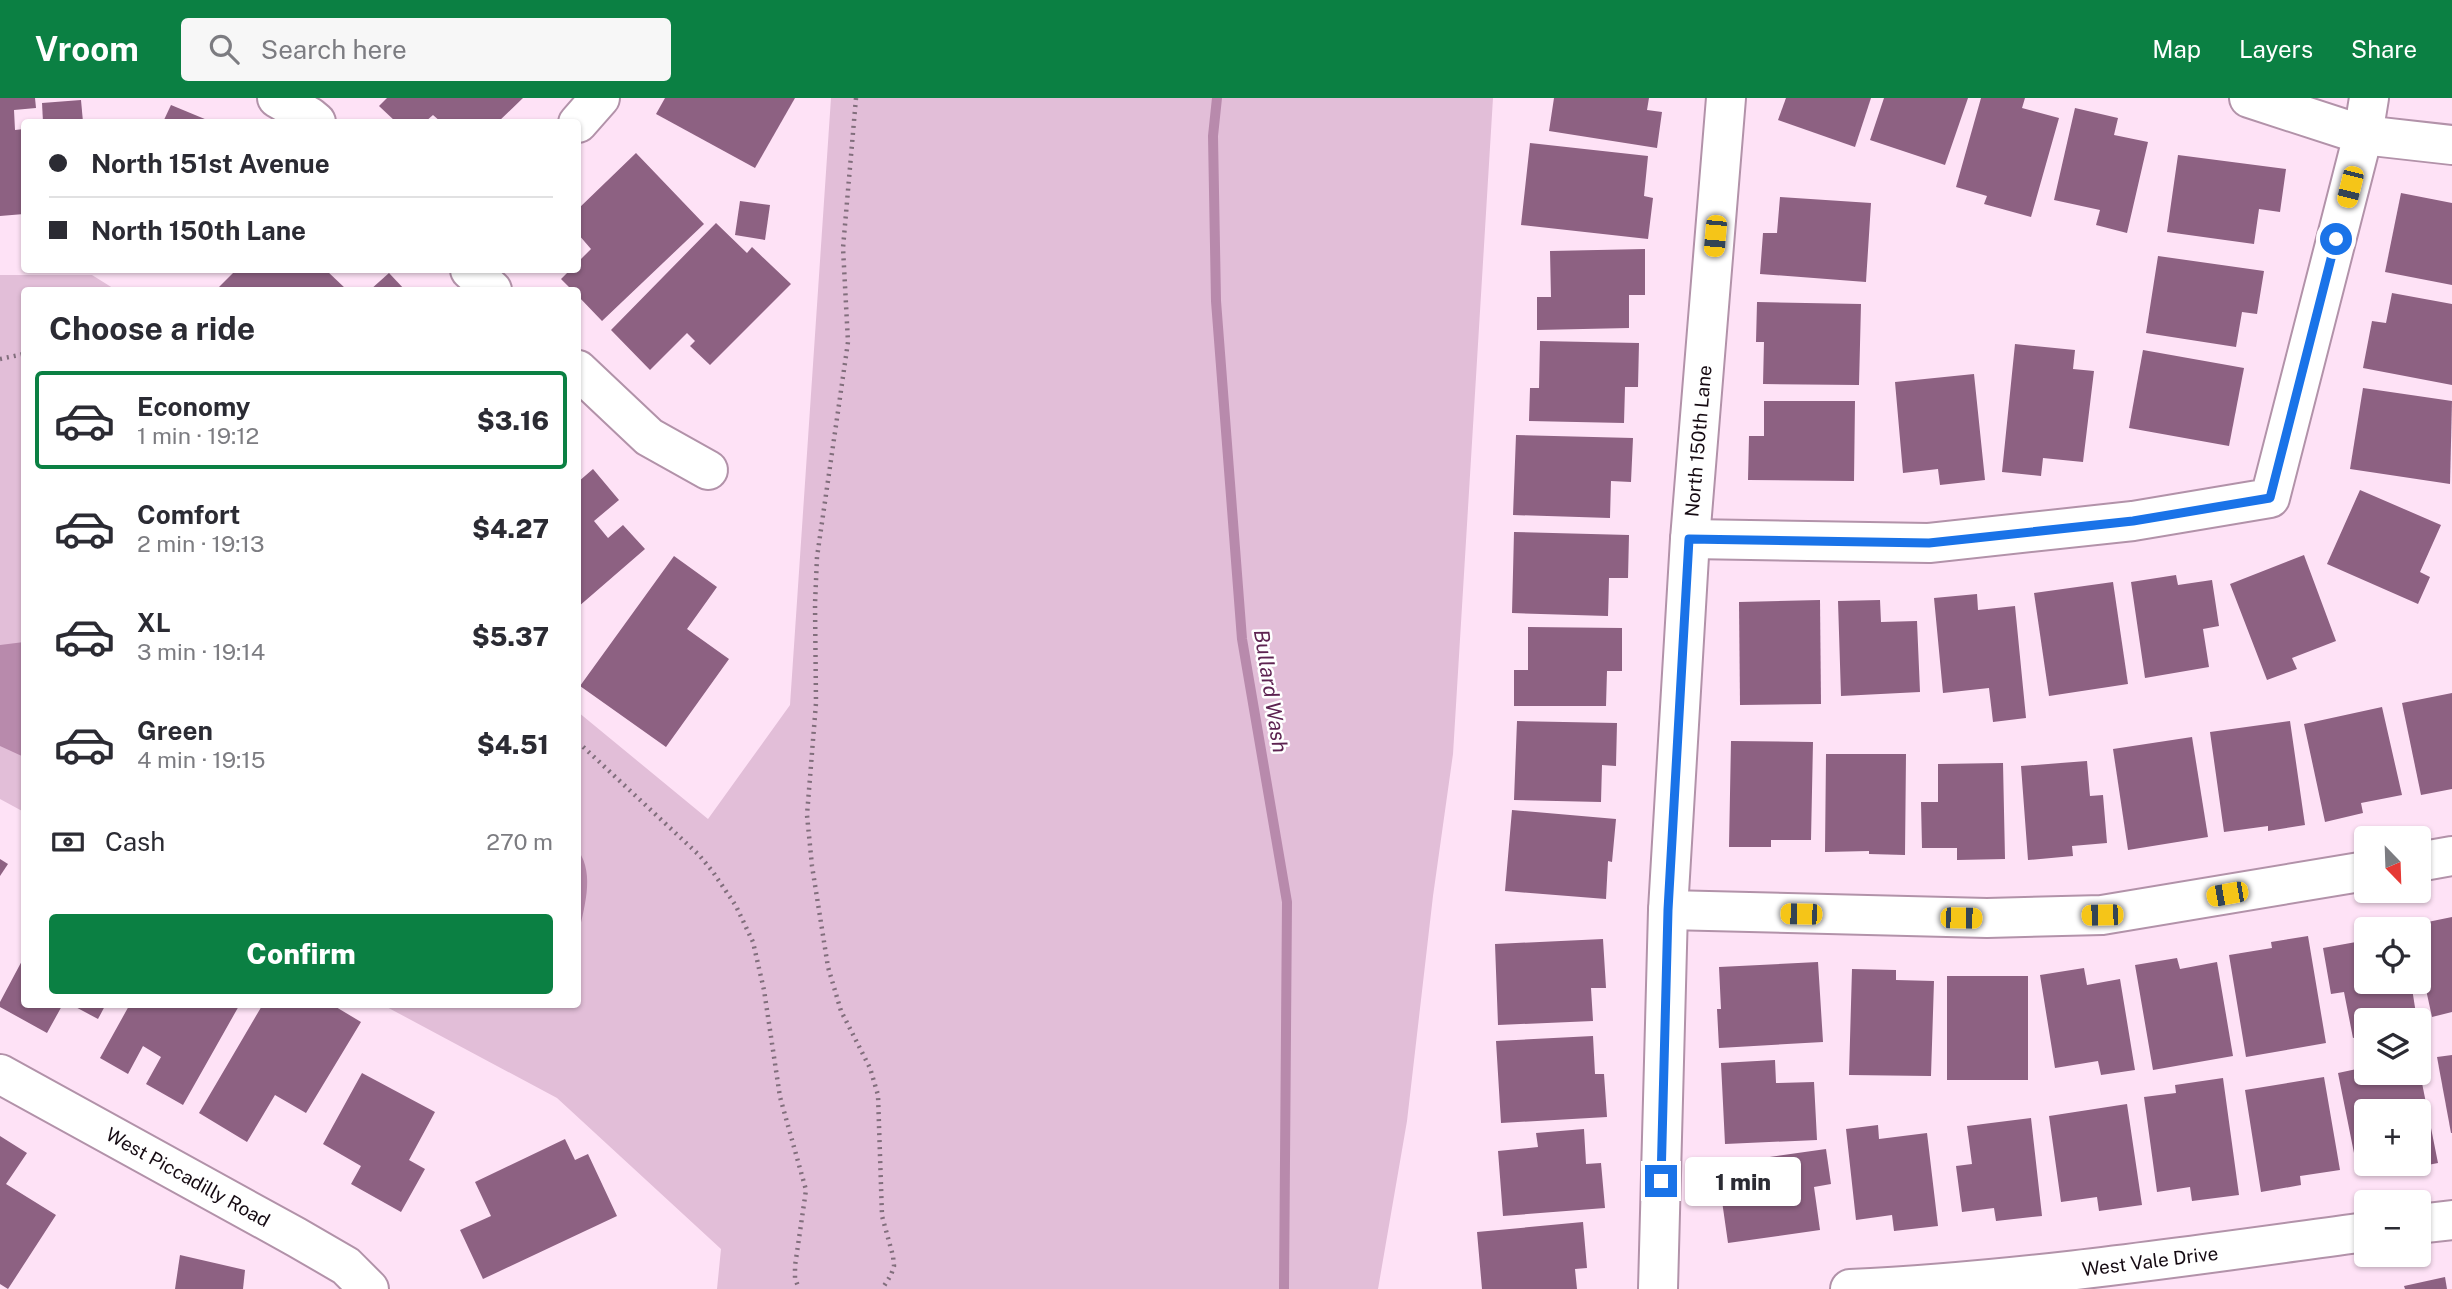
<!DOCTYPE html>
<meta charset="utf-8">
<style>
body{margin:0;font-family:"Public Sans",sans-serif;background:#f7f7f7;color:#2b2b33;height:100vh;display:flex;flex-direction:column;font-size:26px;white-space:nowrap}
*{box-sizing:border-box;margin:0}
p{font-size:23px;color:#7c7c81}
.icon{flex:none;width:38px;height:38px;fill:none;stroke:currentColor;stroke-width:2;stroke-linecap:round;stroke-linejoin:round}
.map{position:relative;flex:1;overflow:hidden}
.sheet{position:absolute;left:21px;top:189px;width:560px;height:721px;display:flex;flex-direction:column;background:#fff;border-radius:7px;box-shadow:0 2px 5px #0004}
.sheet>*{flex:none}
.hud{position:absolute;left:21px;top:21px;width:560px;height:154px;border-radius:7px;box-shadow:0 2px 5px #0004;display:grid;align-content:center;height:154px;padding:0 28px;background:#fff}
.needle{width:46px;rotate:157deg}
.controls{position:absolute;left:2354px;top:728px;display:grid;gap:14px}
.controls a{display:grid;place-items:center;width:77px;height:77px;border-radius:7px;background:#fff;box-shadow:0 2px 5px #0004;font-size:35px}
.end{position:absolute;width:32px;height:32px;margin:-16px;border:9px solid #1a73e8;background:#fff;box-shadow:0 0 0 4px #fff}
.from{border-radius:50%}
.bubble{position:absolute;height:49px;border-radius:7px;background:#fff;box-shadow:0 2px 5px #0004;font-size:23px;font-weight:800;line-height:49px;text-align:center}
.car{position:absolute;width:21px;height:42px;margin:-21px -10px;border-radius:9px;box-shadow:0 0 5px 2px #0007;background:linear-gradient(#f5c518 24%,#345 0 40%,#f5c518 0 76%,#345 0 86%,#f5c518 0)}
.hud b{display:flex;align-items:center;gap:24px;height:66px;font-size:26px}
.hud b+b{border-top:2px solid #e1e1e2}
.hud i{width:18px;height:18px;background:#2b2b33}
ul{padding:0;list-style:none}
li{display:flex;align-items:center;gap:21px;height:98px;margin:0 14px 10px;padding:0 14px;border:4px solid transparent;border-radius:7px}
li div{flex:1}
li b{display:block;font-size:26px}
li em{font-style:normal;font-weight:800}
li.current{border-color:#0b8043}
li>.icon{width:63px;height:63px;stroke-width:1.5}
h2{padding:0 28px;font-size:32px;line-height:84px}
.pay{display:flex;align-items:center;gap:18px;height:77px;padding:0 28px;font-size:26px}
.pay p{margin-inline-start:auto}
.primary-button{display:flex;gap:14px;margin-top:auto;padding:14px 28px}
.primary-button a{flex:1;height:80px;border-radius:7px;background:#0b8043;color:#fff;font-size:28px;font-weight:800;line-height:80px;text-align:center}
header{display:flex;align-items:center;gap:42px;box-sizing:border-box;height:98px;padding:0 35px;background:#0b8043;color:#fff}
header strong{font-size:33px}
nav{display:flex;gap:38px;margin-inline-start:auto;font-size:24px}
.search{width:490px;height:63px;background:#f7f7f7;display:flex;align-items:center;gap:18px;box-sizing:border-box;padding:0 24px;border-radius:7px;color:#7c7c81;font-size:26px}
.map>svg:first-child{display:block}
.green{fill:#e2bed8}
.water{fill:#b88aac}
.lines{fill:none;stroke-linecap:round;stroke-linejoin:round}
.stream{stroke:#b88aac;stroke-width:10}
.building{fill:#8d6182}
.street-casing{stroke:#b292a9;stroke-width:42}
.path{stroke:#816e7c;stroke-width:4.5;stroke-dasharray:2 5;stroke-linecap:butt}
.street{stroke:#fff;stroke-width:38}
.route{stroke:#1a73e8;stroke-width:9}
.labels{text-anchor:middle;dominant-baseline:central;stroke-width:5;stroke-linejoin:round;paint-order:stroke}
.street-label{font-size:19px;fill:#160b13;stroke:#fff}
.water-label{font-size:21px;font-style:italic;fill:#5d2351;stroke:#fff}
</style>
<header>
<strong>Vroom</strong>
<div class="search"><svg class="icon" aria-label="search" viewBox="0 0 24 24"><circle cx="10" cy="10" r="6"/><path d="M15 15l6 6"/></svg>Search here</div>
<nav><a>Map</a><a>Layers</a><a>Share</a></nav>
</header>
<div class="map">
<svg width="2452" height="1191" viewBox="0 0 2452 1191">
<rect width="100%" height="100%" fill="#fee2f6"/>
<g class="green">
<polygon points="831,0 1493,0 1453,656 1433,798 1407,1023 1378,1191 717,1191 721,1151 557,1000 383,907 578,906 578,614 708,721 790,607"/>
<polygon points="0,177 92,177 116,192 24,192 24,714 0,701"/>
</g>
<g class="water">
<polygon points="24,544 24,659 0,648 0,547"/>
<path d="M578,752C596,778 583,811 578,840Z"/>
</g>
<g class="lines">
<polyline class="stream" points="1217,0 1213,38 1216,203 1242,541 1287,804 1284,1191"/>
</g>
<g class="building">
<polygon points="0,0 35,0 36,10 14,12 15,32 24,31 24,116 0,118"/>
<polygon points="387,0 523,0 498,24 441,24 433,17 425,24 396,24 379,8"/>
<polygon points="665,0 795,0 755,70 656,16"/>
<polygon points="1554,0 1649,0 1647,12 1662,14 1657,50 1549,33"/>
<polygon points="1786,0 1871,0 1855,49 1778,22"/>
<polygon points="1884,0 1968,0 1945,67 1870,42"/>
<polygon points="1981,0 2025,0 2022,10 2059,20 2031,119 1984,106 1987,98 1956,89"/>
<polygon points="81,2 83,24 43,24 42,5"/>
<polygon points="171,7 212,24 163,24"/>
<polygon points="2075,10 2118,20 2114,37 2148,44 2127,135 2096,127 2100,112 2054,102"/>
<polygon points="1530,45 1648,58 1644,98 1653,100 1648,141 1521,127"/>
<polygon points="636,55 704,126 602,223 578,198 578,192 572,192 561,181 570,172 578,172 578,164 591,151 578,136 578,111"/>
<polygon points="2178,57 2286,71 2280,114 2259,111 2254,146 2167,134"/>
<polygon points="2401,95 2452,105 2452,187 2385,174"/>
<polygon points="1780,99 1871,105 1866,184 1760,176 1763,135 1777,135"/>
<polygon points="740,103 770,107 765,142 735,137"/>
<polygon points="716,125 747,155 752,149 791,186 710,267 690,248 695,243 687,235 650,272 611,232"/>
<polygon points="1645,151 1645,197 1629,197 1629,230 1537,232 1537,199 1551,199 1550,153"/>
<polygon points="2158,158 2264,173 2257,216 2242,214 2236,249 2146,235"/>
<polygon points="236,172 326,172 347,192 223,192 219,189"/>
<polygon points="389,175 405,192 370,192"/>
<polygon points="2392,195 2452,206 2452,287 2363,270 2372,223 2386,225"/>
<polygon points="1757,204 1861,206 1859,287 1763,286 1764,244 1756,244"/>
<polygon points="1540,243 1639,245 1638,289 1625,289 1624,325 1529,323 1530,290 1539,290"/>
<polygon points="2015,246 2075,252 2073,271 2094,273 2083,364 2043,360 2041,378 2002,374"/>
<polygon points="2143,252 2244,270 2229,348 2129,330"/>
<polygon points="1974,276 1985,382 1940,387 1938,371 1903,375 1895,284"/>
<polygon points="2363,290 2452,303 2450,386 2350,371"/>
<polygon points="1764,303 1855,303 1854,383 1748,382 1749,338 1764,338"/>
<polygon points="1516,337 1633,340 1631,384 1611,383 1610,420 1513,417"/>
<polygon points="593,371 619,402 594,423 608,440 623,427 645,451 578,509 578,384"/>
<polygon points="2360,392 2441,427 2420,474 2430,479 2418,506 2327,466"/>
<polygon points="1514,434 1629,437 1628,480 1609,480 1608,518 1512,515"/>
<polygon points="2304,457 2336,543 2292,560 2297,571 2267,582 2230,486"/>
<polygon points="674,458 717,489 687,531 729,561 666,649 580,588"/>
<polygon points="2176,477 2178,487 2212,482 2219,528 2203,531 2209,569 2145,580 2131,484"/>
<polygon points="2113,484 2128,586 2049,598 2034,495"/>
<polygon points="1977,496 1978,512 2015,508 2026,620 1993,624 1989,590 1943,595 1934,500"/>
<polygon points="1820,502 1821,606 1740,607 1739,504"/>
<polygon points="1880,502 1881,524 1917,523 1920,594 1841,598 1838,503"/>
<polygon points="1528,529 1622,530 1622,573 1607,573 1606,608 1514,608 1514,572 1528,572"/>
<polygon points="2452,595 2452,691 2421,697 2402,605"/>
<polygon points="2382,609 2402,697 2361,705 2363,715 2325,724 2304,626"/>
<polygon points="1517,623 1617,625 1616,668 1602,667 1601,704 1514,702"/>
<polygon points="2290,623 2305,727 2268,733 2268,728 2224,734 2210,634"/>
<polygon points="2192,639 2208,739 2128,752 2113,651"/>
<polygon points="1731,643 1813,644 1811,742 1771,742 1771,749 1729,749"/>
<polygon points="1826,656 1906,656 1905,757 1869,756 1869,753 1825,754"/>
<polygon points="2087,663 2090,698 2103,697 2107,745 2072,748 2073,758 2028,762 2021,668"/>
<polygon points="2003,665 2005,761 1957,762 1957,750 1922,750 1921,704 1938,704 1938,666"/>
<polygon points="1512,712 1616,721 1612,764 1608,763 1606,801 1505,793"/>
<polygon points="0,761 8,766 0,778"/>
<polygon points="2452,819 2452,914 2432,919 2418,855 2418,831 2414,831 2413,827"/>
<polygon points="2366,835 2366,884 2411,884 2417,922 2366,922 2366,937 2353,940 2344,894 2331,896 2323,850 2356,844 2355,837"/>
<polygon points="2308,838 2326,945 2246,959 2229,857 2272,850 2271,844"/>
<polygon points="1603,841 1606,890 1591,890 1593,923 1498,927 1495,846"/>
<polygon points="24,859 24,906 63,906 47,935 0,909 0,904"/>
<polygon points="2177,860 2180,871 2217,864 2233,958 2153,972 2135,867"/>
<polygon points="1818,864 1823,944 1719,950 1717,911 1721,911 1719,869"/>
<polygon points="2084,870 2087,887 2120,881 2135,972 2101,977 2098,963 2055,970 2040,877"/>
<polygon points="1852,871 1896,872 1896,882 1934,883 1931,978 1849,977"/>
<rect x="1947" y="878" width="81" height="104"/>
<polygon points="70,906 106,906 98,921"/>
<polygon points="130,906 240,906 183,1007 146,986 161,959 143,948 128,976 100,960"/>
<polygon points="263,906 331,906 361,924 306,1015 275,997 247,1044 199,1015"/>
<polygon points="1593,938 1595,976 1604,976 1607,1019 1501,1025 1496,943"/>
<polygon points="2452,957 2452,1035 2451,1035 2437,959"/>
<polygon points="1775,962 1776,985 1814,984 1817,1042 1725,1046 1721,965"/>
<polygon points="2366,969 2366,975 2373,975 2374,981 2403,975 2420,975 2438,1065 2397,1073 2395,1066 2418,1066 2418,1013 2366,1013 2366,1063 2356,1065 2338,975"/>
<polygon points="362,975 435,1014 409,1062 425,1071 401,1114 351,1086 361,1068 323,1046"/>
<polygon points="2324,979 2340,1072 2300,1078 2301,1087 2261,1094 2245,992"/>
<polygon points="2223,980 2239,1097 2192,1103 2190,1089 2157,1094 2144,999 2176,995 2175,987"/>
<polygon points="2127,1006 2142,1107 2099,1113 2097,1099 2061,1104 2049,1018"/>
<polygon points="2031,1020 2042,1118 1996,1123 1994,1110 1962,1114 1956,1068 1972,1066 1967,1028"/>
<polygon points="1878,1027 1879,1041 1927,1035 1938,1128 1894,1133 1892,1117 1856,1122 1846,1031"/>
<polygon points="1584,1031 1586,1066 1601,1065 1605,1110 1503,1118 1498,1053 1538,1049 1536,1035"/>
<polygon points="0,1038 27,1055 6,1086 56,1117 8,1191 0,1186"/>
<polygon points="565,1041 575,1062 588,1056 617,1118 483,1181 460,1132 491,1118 475,1084"/>
<polygon points="1826,1051 1831,1086 1814,1089 1820,1132 1728,1145 1721,1096 1739,1093 1735,1064"/>
<polygon points="1583,1124 1587,1170 1575,1171 1577,1191 1482,1191 1477,1134"/>
<polygon points="180,1157 245,1172 243,1191 175,1191"/>
<polygon points="2445,1179 2447,1191 2405,1191 2404,1188"/>
</g>
<g class="lines">
<g class="street-casing">
<g id="street">
<polyline points="277,0 310,19 316,24"/>
<polyline points="2249,0 2363,37 2452,47"/>
<polyline points="578,25 600,0"/>
<polyline points="470,172 492,192"/>
<polyline points="578,272 649,339 708,372"/>
<polyline points="1690,441 1929,445 2133,423 2270,400 2363,37 2369,0"/>
<polyline points="2418,764 2452,758"/>
<polyline points="1668,812 1987,820 2102,817 2366,773"/>
<polyline points="0,976 296,1139 346,1168 369,1191"/>
<polyline points="2418,1126 2452,1122"/>
<polyline points="1658,1191 1668,812 1690,441 1726,0"/>
<path d="M1850,1191C2023,1183 2195,1157 2366,1134"/>
</g>
</g>
<g class="path">
<polyline points="856,0 843,150 848,244 817,459 815,506 816,605 807,717 812,768 828,869 841,913 870,970 878,997 882,1118 893,1158 894,1168 891,1177 882,1191"/>
<polyline points="0,261 24,256"/>
<polyline points="578,644 699,757 713,774 736,808 753,844 758,866 764,892 780,999 806,1092 795,1168 795,1180 799,1191"/>
</g>
<use href="#street" class="street"/>
</g>
<g class="lines">
<polyline class="route" points="1661,1083 1668,812 1689,441 1929,445 2133,423 2270,400 2336,141"/>
</g>
<g class="labels">
<g class="street-label">
<text transform="translate(1698 343) rotate(-85)">North 150th Lane</text>
<text transform="translate(188 1079) rotate(29)">West Piccadilly Road</text>
<text transform="translate(2150 1163) rotate(-7)">West Vale Drive</text>
</g>
<g class="water-label">
<text transform="translate(1271 593) rotate(81)">Bullard Wash</text>
</g>
</g>
</svg>
<div class="controls">
<a><svg class="needle" viewBox="-14 -14 28 28"><path d="M0-13l5 13h-10z" fill="#e53935"/><path d="M0 13l5-13h-10z" fill="#7c7c81"/></svg></a>
<a><svg class="icon" aria-label="locate" viewBox="0 0 24 24"><circle cx="12" cy="12" r="6"/><path d="M12 2v4M12 18v4M2 12h4M18 12h4"/></svg></a>
<a><svg class="icon" aria-label="layers" viewBox="0 0 24 24"><path d="M12 4l9 5-9 5-9-5zM3 14l9 5 9-5"/></svg></a>
<a>+</a>
<a>−</a>
</div>
<i class="end from" style="left:2336px;top:141px"></i>
<i class="end" style="left:1661px;top:1083px"></i>
<div class="bubble" style="left:1685px;top:1059px;width:116px">1 min</div>
<i class="car" style="left:2350px;top:89px;rotate:194deg"></i>
<i class="car" style="left:1715px;top:138px;rotate:185deg"></i>
<i class="car" style="left:2227px;top:796px;rotate:260deg"></i>
<i class="car" style="left:1801px;top:816px;rotate:271deg"></i>
<i class="car" style="left:2102px;top:817px;rotate:269deg"></i>
<i class="car" style="left:1961px;top:820px;rotate:91deg"></i>
<div class="hud">
<b><i class="from"></i>North 151st Avenue</b>
<b><i></i>North 150th Lane</b>
</div>
<section class="sheet">
<h2>Choose a ride</h2>
<ul>
<li class="current"><svg class="icon" aria-label="car" viewBox="0 0 24 24"><path d="M5 17H2v-5l4-1 3-4h7l3 4 3 1v5h-3M9 17h6M6 11h13"/><circle cx="7" cy="17" r="2"/><circle cx="17" cy="17" r="2"/></svg><div><b>Economy</b><p>1 min · 19:12</p></div><em>$3.16</em></li>
<li><svg class="icon" aria-label="car" viewBox="0 0 24 24"><path d="M5 17H2v-5l4-1 3-4h7l3 4 3 1v5h-3M9 17h6M6 11h13"/><circle cx="7" cy="17" r="2"/><circle cx="17" cy="17" r="2"/></svg><div><b>Comfort</b><p>2 min · 19:13</p></div><em>$4.27</em></li>
<li><svg class="icon" aria-label="car" viewBox="0 0 24 24"><path d="M5 17H2v-5l4-1 3-4h7l3 4 3 1v5h-3M9 17h6M6 11h13"/><circle cx="7" cy="17" r="2"/><circle cx="17" cy="17" r="2"/></svg><div><b>XL</b><p>3 min · 19:14</p></div><em>$5.37</em></li>
<li><svg class="icon" aria-label="car" viewBox="0 0 24 24"><path d="M5 17H2v-5l4-1 3-4h7l3 4 3 1v5h-3M9 17h6M6 11h13"/><circle cx="7" cy="17" r="2"/><circle cx="17" cy="17" r="2"/></svg><div><b>Green</b><p>4 min · 19:15</p></div><em>$4.51</em></li>
</ul>
<div class="pay"><svg class="icon" aria-label="cash" viewBox="0 0 24 24"><path d="M3 7h18v10H3z"/><circle cx="12" cy="12" r="2"/></svg>Cash<p>270 m</p></div>
<div class="primary-button"><a>Confirm</a></div>
</section>
</div>
